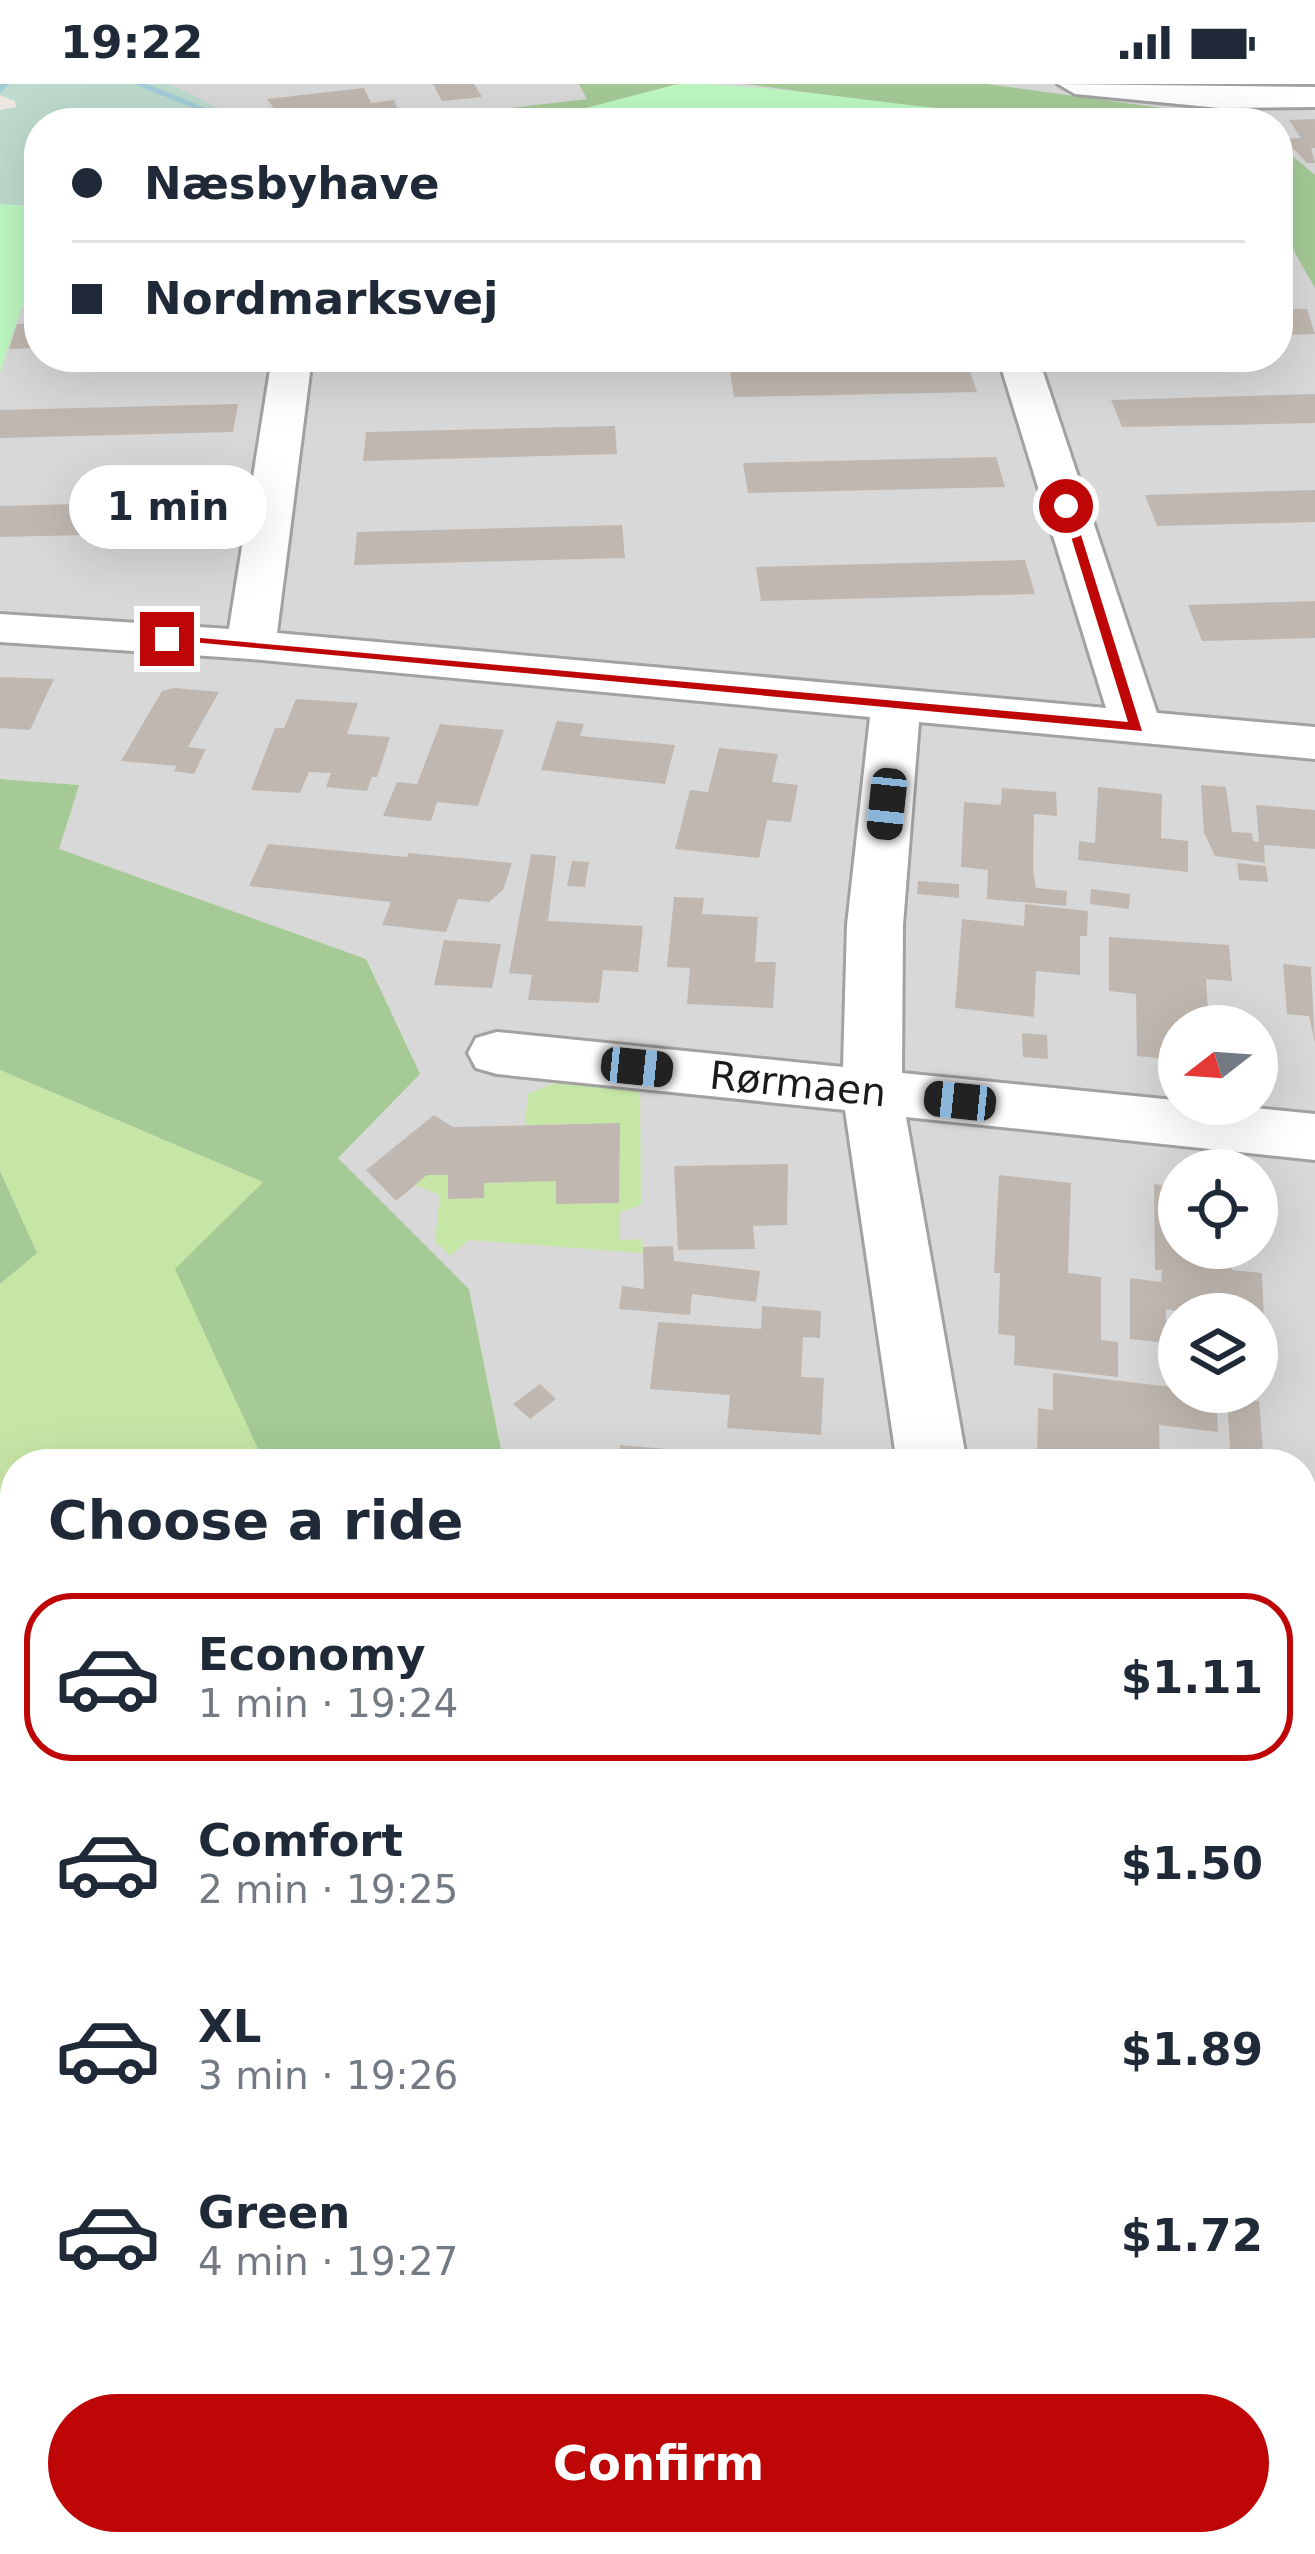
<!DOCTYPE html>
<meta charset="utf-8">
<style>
body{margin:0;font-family:"DejaVu Sans",sans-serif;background:#f2f2f3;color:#1f2937;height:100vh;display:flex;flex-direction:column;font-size:45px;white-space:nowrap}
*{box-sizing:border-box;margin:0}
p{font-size:39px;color:#747a83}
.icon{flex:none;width:66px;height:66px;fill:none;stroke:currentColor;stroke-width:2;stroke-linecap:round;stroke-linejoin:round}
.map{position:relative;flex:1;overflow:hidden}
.side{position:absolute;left:0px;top:1365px;width:1317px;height:1107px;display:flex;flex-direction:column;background:#fff;border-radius:48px 48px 0 0;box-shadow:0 12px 48px #0002}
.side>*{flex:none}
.guide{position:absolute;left:24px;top:24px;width:1269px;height:264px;border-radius:48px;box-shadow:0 12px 48px #0002;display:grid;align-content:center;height:264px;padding:0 48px;background:#fff}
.needle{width:78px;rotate:253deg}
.controls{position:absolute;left:1158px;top:921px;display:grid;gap:24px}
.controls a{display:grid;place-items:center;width:120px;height:120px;border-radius:50%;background:#fff;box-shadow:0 12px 48px #0002;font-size:60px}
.end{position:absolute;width:54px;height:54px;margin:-27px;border:15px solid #bf0607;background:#fff;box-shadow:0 0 0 6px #fff}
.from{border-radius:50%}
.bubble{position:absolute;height:84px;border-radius:42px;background:#fff;box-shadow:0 12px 48px #0002;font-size:39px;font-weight:700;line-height:84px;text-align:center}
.car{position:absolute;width:36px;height:72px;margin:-36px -18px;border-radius:15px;box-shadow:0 0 9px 3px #0007;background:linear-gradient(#222 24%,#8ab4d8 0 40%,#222 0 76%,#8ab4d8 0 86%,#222 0)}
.guide b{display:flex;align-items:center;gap:42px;height:114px;font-size:45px}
.guide b+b{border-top:3px solid #e0e1e3}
.guide i{width:30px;height:30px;background:#1f2937}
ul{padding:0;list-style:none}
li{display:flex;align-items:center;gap:36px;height:168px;margin:0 24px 18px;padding:0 24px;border:6px solid transparent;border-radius:48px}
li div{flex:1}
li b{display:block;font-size:45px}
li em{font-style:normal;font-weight:700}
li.selected{border-color:#bf0607}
li>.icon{width:108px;height:108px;stroke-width:1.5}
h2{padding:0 48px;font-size:54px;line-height:144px}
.action{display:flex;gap:24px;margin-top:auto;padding:24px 48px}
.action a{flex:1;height:138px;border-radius:72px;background:#bf0607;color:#fff;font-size:48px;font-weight:700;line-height:138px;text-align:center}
.status{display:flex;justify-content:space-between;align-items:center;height:84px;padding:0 60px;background:#fff;direction:ltr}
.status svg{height:33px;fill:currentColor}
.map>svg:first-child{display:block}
.residential{fill:#d9d8d8;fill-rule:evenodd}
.grass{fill:#c6e6a6}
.forest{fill:#a5ca96}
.wetland{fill:#bddacd}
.park{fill:#bcf7c1}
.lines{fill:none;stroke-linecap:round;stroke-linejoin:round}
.stream{fill:#a1ccd9;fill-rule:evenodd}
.building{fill:#c0b8b0}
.minor-casing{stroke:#a2a2a2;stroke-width:6}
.minor{fill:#fff;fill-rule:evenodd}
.route{fill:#bf0607}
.labels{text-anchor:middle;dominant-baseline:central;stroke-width:9;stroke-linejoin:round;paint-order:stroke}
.street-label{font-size:39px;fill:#1b1b1b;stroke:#fff}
</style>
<div class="status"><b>19:22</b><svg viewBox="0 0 49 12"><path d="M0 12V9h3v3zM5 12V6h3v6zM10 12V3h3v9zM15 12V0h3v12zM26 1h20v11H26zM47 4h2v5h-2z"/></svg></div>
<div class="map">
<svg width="1315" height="2470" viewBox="0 0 1315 2470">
<rect width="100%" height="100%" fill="#ece8e0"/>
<path class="residential" d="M170,0H1315V2470H581L580,2457H1302V1380H504L469,1205L337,1074L366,876L58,765L78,701L0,695V131L39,135V273H1278V39H249ZM1179,942H1257V1020H1179ZM1179,1086H1257V1164H1179ZM1179,1230H1257V1308H1179Z"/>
<g class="grass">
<polygon points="0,986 263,1098 176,1185 265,1380 15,1380 15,1698 0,1697 0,1200 36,1169 0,1087"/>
<polygon points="555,999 640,1006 641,1121 620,1128 620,1156 642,1155 643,1169 469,1156 450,1172 435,1157 440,1111 415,1101 427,1091 448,1091 449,1115 484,1114 484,1099 556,1097 557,1120 618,1118 620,1039 525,1041 528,1010"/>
<polygon points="15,2212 15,2457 256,2457 254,2470 0,2470 0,2214"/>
</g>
<g class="forest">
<polygon points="579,0 678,0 583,25 524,34 383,39 587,15"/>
<polygon points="745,0 987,0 1169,25 1239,27 1253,39 1015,39 1008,30 947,27"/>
<polygon points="1278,60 1315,91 1315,204 1278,139"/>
<polygon points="0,695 79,701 59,765 366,875 420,990 338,1074 469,1205 504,1380 265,1380 175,1185 263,1098 0,986"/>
<polygon points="0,1087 37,1169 0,1200"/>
<polygon points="0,1697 15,1698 15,2212 0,2214"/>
<polygon points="256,2457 580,2457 581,2470 254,2470"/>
</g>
<polygon class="wetland" points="0,0 170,0 249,39 39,39 39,123 0,120 0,26 16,23 15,17 0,11"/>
<g class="park">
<path d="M678,0C789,0 898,24 1008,30L1015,39H462L582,25Z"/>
<polygon points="0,120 39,123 39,221 22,222 0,288"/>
</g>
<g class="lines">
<g class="stream">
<polygon points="0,0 9,0 0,9"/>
<polygon points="134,0 147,0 243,39 230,39"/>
</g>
</g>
<g class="building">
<polygon points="433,0 474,0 482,13 442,17"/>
<polygon points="364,4 371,19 394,16 403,36 384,38 373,28 336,32 333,24 278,30 267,15"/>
<polygon points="1315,35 1315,64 1311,64 1315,79 1307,79 1295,66 1285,66 1278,55 1301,54 1289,36"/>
<polygon points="1278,225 1307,225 1315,250 1278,251"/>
<polygon points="39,239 39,264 9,265 17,240"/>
<polygon points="373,273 611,273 612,279 372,285"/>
<polygon points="968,281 977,308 734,313 730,287"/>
<polygon points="1315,310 1315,339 1122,343 1111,316"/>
<polygon points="238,320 233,348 0,354 0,326"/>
<polygon points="615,342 617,370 363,377 366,348"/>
<polygon points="996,373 1005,403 748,409 743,379"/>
<polygon points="1315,406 1315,438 1157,442 1145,411"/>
<polygon points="220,416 215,448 0,453 0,422"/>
<polygon points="622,441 625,474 354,481 357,448"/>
<polygon points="1025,476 1035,510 761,517 756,483"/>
<polygon points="1315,517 1315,554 1202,557 1188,521"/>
<polygon points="0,593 54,595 30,646 0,644"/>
<polygon points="175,604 219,608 188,663 206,665 194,690 174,687 177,682 121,677 162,607"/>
<polygon points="296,615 358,619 347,650 390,653 377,693 372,693 367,707 326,703 331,689 309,688 300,709 251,706 275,644 284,644"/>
<polygon points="557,637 584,640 580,652 675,661 665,700 541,686"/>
<polygon points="440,640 504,646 478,722 437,718 431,737 383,732 397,698 417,700"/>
<polygon points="719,664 778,670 772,698 798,701 791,738 767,736 759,774 675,765 690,706 708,708"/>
<polygon points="1201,701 1226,703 1232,748 1252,749 1253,757 1259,758 1256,721 1315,726 1315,765 1264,761 1265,779 1215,772 1204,749"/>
<polygon points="1098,703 1162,710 1161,754 1188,757 1188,788 1078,776 1079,757 1095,759"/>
<polygon points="1002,704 1056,708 1057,732 1034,730 1033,785 1036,804 1067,807 1066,822 987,815 988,786 961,783 964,718 1001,721"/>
<polygon points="268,760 407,773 408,769 512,779 503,806 489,818 458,815 446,848 382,841 391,818 249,802"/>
<polygon points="531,770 556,772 548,837 643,842 638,888 603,886 599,919 528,916 532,891 509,889"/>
<polygon points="572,777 589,778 585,803 567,802"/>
<polygon points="1237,779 1266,782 1268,798 1239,796"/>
<polygon points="918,797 959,800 959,814 917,810"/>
<polygon points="1091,805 1130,810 1129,825 1090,820"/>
<polygon points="674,813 704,814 702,830 758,833 755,878 776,878 773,924 687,920 690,884 667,883"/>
<polygon points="1025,820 1088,827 1087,852 1080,852 1080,891 1036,887 1034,933 955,924 962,835 1024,842"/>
<polygon points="1109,853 1229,861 1232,897 1206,895 1209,942 1179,942 1179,976 1137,972 1136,910 1109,907"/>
<polygon points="444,856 501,860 492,904 434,901"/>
<polygon points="1283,880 1311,883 1315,960 1309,932 1287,930"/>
<polygon points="1022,949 1047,951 1048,975 1023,973"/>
<polygon points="434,1031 453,1043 620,1039 619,1119 556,1120 556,1097 484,1099 484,1114 448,1115 448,1091 427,1091 396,1117 366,1086"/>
<polygon points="788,1080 787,1141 753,1142 755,1165 678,1166 674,1082"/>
<polygon points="999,1091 1071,1099 1068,1189 1101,1193 1101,1256 1118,1258 1118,1293 1014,1281 1015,1252 998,1250 1000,1189 994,1189"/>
<polygon points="1154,1100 1179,1103 1179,1164 1231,1164 1232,1186 1262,1189 1264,1239 1257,1238 1257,1230 1189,1230 1166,1225 1166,1259 1130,1255 1130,1194 1161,1198 1162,1186 1155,1186"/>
<polygon points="673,1162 674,1177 760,1187 756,1218 692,1210 690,1231 619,1225 622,1202 644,1205 643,1163"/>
<polygon points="762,1222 821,1227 820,1254 803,1253 801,1293 824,1294 821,1351 727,1344 730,1311 650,1305 658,1238 761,1245"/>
<polygon points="1053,1289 1179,1304 1179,1308 1216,1308 1218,1348 1159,1341 1160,1380 1037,1380 1038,1324 1053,1326"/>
<polygon points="540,1300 556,1315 530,1335 513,1320"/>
<polygon points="1227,1314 1259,1317 1264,1380 1231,1380"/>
<polygon points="620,1361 703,1368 701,1380 618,1380"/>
<polygon points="1302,1419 1315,1420 1315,1548 1302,1546"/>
<polygon points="1302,1942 1310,1943 1315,2012 1302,2010"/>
<polygon points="1302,2101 1315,2101 1315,2143 1302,2144"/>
<polygon points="1302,2191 1315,2241 1315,2357 1302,2358"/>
<polygon points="845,2457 937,2457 938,2467 844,2460"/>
</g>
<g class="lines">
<g class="minor-casing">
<g id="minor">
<polygon points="1058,0 1315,3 1315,23 1220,24 1075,10"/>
<polygon points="272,273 312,273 277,549 1106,624 998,273 1038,273 1157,629 1315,643 1315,675 919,638 903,841 902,989 1315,1030 1315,1076 906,1033 967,1380 897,1380 845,1026 497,990 476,984 468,969 476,954 497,948 843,983 847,841 870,633 251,575 0,558 0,530 229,545"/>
<polygon points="1302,1605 1315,1607 1315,1679 1302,1677"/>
<polygon points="1063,2457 1161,2457 1163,2470 1065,2470"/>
</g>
</g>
<use href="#minor" class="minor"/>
</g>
<polygon class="route" points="1061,420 1072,422 1142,647 160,555 167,551 1128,638"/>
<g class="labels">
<g class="street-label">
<text transform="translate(798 1000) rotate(6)">Rørmaen</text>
</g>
</g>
</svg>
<div class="controls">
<a><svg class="needle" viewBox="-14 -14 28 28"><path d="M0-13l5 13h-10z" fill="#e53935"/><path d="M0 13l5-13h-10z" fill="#747a83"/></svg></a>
<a><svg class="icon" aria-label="locate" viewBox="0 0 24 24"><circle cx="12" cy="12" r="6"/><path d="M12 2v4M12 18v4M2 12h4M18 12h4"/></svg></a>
<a><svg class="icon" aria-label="layers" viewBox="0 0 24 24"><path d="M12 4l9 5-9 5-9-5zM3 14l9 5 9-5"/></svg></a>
</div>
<i class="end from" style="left:1066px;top:422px"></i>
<i class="end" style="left:167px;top:555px"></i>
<div class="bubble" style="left:69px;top:381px;width:198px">1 min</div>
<i class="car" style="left:887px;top:720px;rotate:186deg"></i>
<i class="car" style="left:637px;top:983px;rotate:96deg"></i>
<i class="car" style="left:960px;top:1017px;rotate:276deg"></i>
<div class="guide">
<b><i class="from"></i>Næsbyhave</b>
<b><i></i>Nordmarksvej</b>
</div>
<section class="side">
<h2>Choose a ride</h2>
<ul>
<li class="selected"><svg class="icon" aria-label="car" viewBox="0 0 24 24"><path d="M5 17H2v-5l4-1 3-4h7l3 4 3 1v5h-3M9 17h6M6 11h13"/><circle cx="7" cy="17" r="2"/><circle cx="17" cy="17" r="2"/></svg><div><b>Economy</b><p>1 min · 19:24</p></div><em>$1.11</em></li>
<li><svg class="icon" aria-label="car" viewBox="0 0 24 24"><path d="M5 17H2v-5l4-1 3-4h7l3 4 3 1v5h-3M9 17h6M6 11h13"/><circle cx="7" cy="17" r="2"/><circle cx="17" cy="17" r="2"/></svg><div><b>Comfort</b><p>2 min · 19:25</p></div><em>$1.50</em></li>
<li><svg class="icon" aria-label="car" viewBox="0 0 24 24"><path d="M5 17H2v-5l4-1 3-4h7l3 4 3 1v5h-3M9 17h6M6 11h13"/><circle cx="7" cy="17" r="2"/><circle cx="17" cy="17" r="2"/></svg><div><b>XL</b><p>3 min · 19:26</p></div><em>$1.89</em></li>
<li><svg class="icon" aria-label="car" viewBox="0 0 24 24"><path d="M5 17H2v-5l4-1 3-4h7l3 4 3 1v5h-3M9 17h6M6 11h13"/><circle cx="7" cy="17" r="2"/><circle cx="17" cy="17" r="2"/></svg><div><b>Green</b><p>4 min · 19:27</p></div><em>$1.72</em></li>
</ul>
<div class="action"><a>Confirm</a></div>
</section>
</div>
